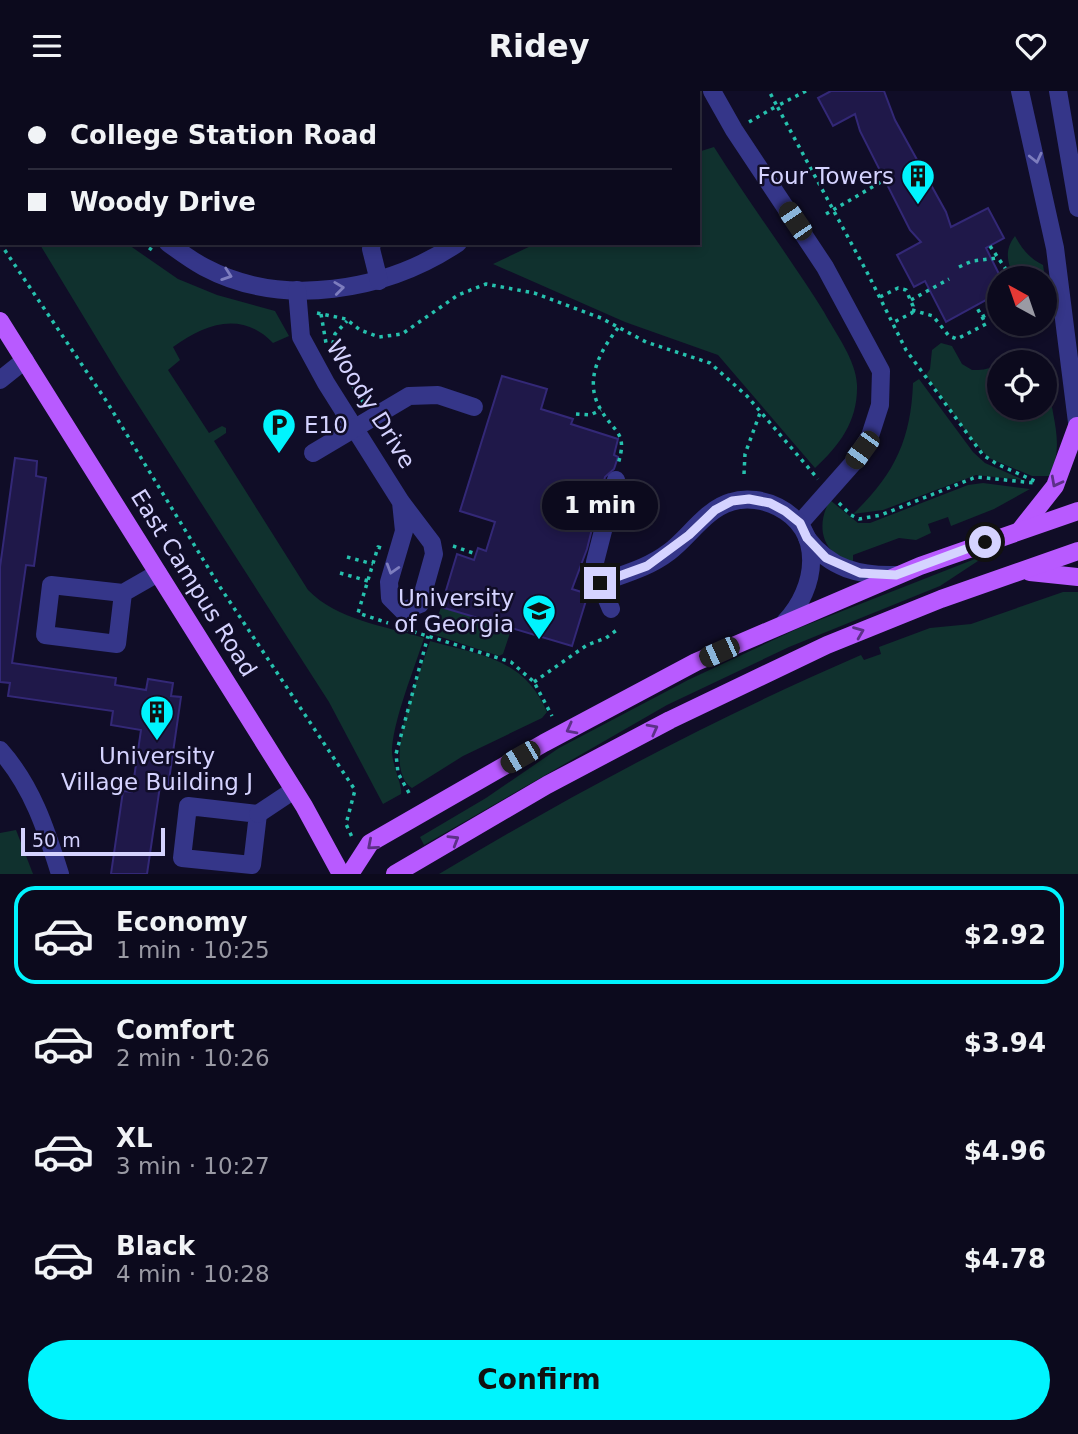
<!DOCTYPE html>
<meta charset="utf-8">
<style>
body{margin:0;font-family:"DejaVu Sans",sans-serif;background:#1a182a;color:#f1f3f6;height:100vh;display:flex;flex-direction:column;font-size:26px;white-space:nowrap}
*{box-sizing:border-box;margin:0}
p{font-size:23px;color:#9a9aa4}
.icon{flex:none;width:38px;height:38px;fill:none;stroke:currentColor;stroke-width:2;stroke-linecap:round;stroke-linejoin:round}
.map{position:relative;height:783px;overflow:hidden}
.side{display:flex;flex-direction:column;background:#0c0a1d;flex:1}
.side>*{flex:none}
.top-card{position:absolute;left:0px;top:0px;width:700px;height:154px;box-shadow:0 4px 10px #0003,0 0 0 2px #2c2b3b;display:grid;align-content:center;height:154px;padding:0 28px;background:#0c0a1d}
.needle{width:46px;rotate:320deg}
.fabs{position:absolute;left:987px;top:175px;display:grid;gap:14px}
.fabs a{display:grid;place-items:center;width:70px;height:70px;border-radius:50%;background:#0c0a1d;box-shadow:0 4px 10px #0003,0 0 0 2px #2c2b3b;font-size:35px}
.scale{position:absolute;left:21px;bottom:18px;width:144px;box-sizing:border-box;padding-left:7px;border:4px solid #d5d3ff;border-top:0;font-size:19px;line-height:24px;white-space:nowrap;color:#d5d3ff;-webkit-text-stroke:5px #100d27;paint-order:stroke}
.end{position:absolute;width:32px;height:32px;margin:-16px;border:9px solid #d5d3ff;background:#111;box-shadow:0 0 0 4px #111}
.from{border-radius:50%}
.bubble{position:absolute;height:49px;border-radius:24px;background:#0c0a1d;box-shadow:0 4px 10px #0003,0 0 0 2px #2c2b3b;font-size:23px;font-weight:600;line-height:49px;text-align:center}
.car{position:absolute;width:21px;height:42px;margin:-21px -10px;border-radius:9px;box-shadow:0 0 5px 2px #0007;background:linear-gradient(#222 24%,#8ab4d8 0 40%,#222 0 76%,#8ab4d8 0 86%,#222 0)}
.top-card b{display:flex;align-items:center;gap:24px;height:66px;font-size:26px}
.top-card b+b{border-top:2px solid #2c2b3b}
.top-card i{width:18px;height:18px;background:#f1f3f6}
ul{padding:12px 0 0;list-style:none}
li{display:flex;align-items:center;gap:21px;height:98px;margin:0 14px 10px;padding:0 14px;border:4px solid transparent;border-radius:21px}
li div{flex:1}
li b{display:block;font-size:26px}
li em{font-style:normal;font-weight:600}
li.active{border-color:#00f4fe}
li>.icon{width:63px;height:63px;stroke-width:1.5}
.action{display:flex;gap:14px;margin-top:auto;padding:14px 28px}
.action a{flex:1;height:80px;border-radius:42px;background:#00f4fe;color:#111;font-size:28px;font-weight:600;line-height:80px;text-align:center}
header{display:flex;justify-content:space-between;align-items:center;height:91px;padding:0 28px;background:#0c0a1d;font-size:32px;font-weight:600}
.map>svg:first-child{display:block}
.green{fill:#10312e}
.building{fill:#1f1849;stroke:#332877;stroke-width:2}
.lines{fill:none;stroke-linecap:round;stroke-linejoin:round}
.path{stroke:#26c1ae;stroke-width:3.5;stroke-dasharray:3.5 5;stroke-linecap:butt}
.minor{stroke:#353689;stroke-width:18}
.major{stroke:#b85aff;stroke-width:18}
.oneway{stroke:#7d7dbe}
.oneway2{stroke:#5c3088}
.route{stroke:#d5d3ff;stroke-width:9}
.labels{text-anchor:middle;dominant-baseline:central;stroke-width:5;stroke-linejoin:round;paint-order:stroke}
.poi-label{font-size:23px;fill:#d5d3ff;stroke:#100d27;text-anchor:end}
.street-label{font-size:23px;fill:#d5d3ff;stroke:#100d27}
</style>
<header><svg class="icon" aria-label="menu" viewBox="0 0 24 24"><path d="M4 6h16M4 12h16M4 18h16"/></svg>Ridey<svg class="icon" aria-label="heart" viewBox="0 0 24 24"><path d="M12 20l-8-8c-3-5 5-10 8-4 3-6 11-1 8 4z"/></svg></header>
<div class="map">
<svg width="1078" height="783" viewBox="0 0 1078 783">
<rect width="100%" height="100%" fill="#100d27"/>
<g class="green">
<path d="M714,56C749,112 789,165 824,221C836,243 856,269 857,294C858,330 840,354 815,377L718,264L625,231L493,173L537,152H698V61Z"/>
<path d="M1015,145C1022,158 1029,167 1043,174L1045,187H1015C1007,172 1004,159 1015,145Z"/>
<path d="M39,152H126L178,188L217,204L275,220L289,245L273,252C241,219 205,233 173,256L180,269L168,279L209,342L222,335L226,337V342L214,350L308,499C337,529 385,535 424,547C414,579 395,624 392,657C391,673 403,695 401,703L383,713L329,611L119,284Z"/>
<path d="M941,252L952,255L962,273L972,279C980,279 988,279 995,274C1005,266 1009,257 1024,261L1025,271H999V317H1045V281L1050,284C1047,322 1067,346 1050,385H1032L989,367L972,349L926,284L930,278L932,259Z"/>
<path d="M919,288L973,361L985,372L1024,389L976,384L883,419L853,423C894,384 911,349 913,292Z"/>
<path d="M983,392L1030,398L994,418L951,435L948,426L928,433L931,442L916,449L899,447L853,464V471C822,464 815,435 830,409L858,432H870L968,394Z"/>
<polygon points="980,466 981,468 940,495 789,556 667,614 424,754 420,746 486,707 559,657 688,589 799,537"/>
<path d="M1063,501H1078V783H439C576,701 715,627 861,564L864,569L881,563L879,556L930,537L971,533Z"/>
<polygon points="441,516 511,539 503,563 499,565 432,543"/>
<path d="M430,550C480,564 524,567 547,621L542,627L463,665L412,697C379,676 421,580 430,550Z"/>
<polygon points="16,739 33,783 0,783 0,742"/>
</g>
<g class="building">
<polygon points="831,0 884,0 895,29 946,121 951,136 988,117 1004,147 986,157 999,183 999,202 946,231 925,190 914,196 897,164 921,151 910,139 860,40 855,23 833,35 818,7"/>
<polygon points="502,285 547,298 541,318 573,328 571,333 618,348 614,364 618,366 614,378 605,386 587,458 572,498 588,503 572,555 441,516 457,463 474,469 478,457 486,460 495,431 460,420"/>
<polygon points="15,367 37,370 36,385 46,387 34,475 26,474 12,572 116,587 115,594 146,599 148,588 173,592 171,605 181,606 168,696 160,695 147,783 111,783 123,700 132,701 141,639 111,634 113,620 8,605 10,592 0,591 0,476"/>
</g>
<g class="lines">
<g class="path">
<polyline points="806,0 777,15 869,185 906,259 983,364 997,373 1037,391"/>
<polyline points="128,2 131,0"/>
<polyline points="749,31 777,15 769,0"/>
<polyline points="826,123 881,91"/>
<polyline points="0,152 107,311 218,493 355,699 346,733 352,746"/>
<polyline points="142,152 152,159"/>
<polyline points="990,155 1012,187"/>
<polyline points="959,176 972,170 997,167"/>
<polyline points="880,206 898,197 906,199 913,215 912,222 892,232"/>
<polyline points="911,209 949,188"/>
<polyline points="912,219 933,225 949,245 957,248 986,233 976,215"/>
<polyline points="317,222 346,228 360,239 379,246 402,243 458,204 486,193 534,202 601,227 646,251 710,272 747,305 818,388"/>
<polyline points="321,223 326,252"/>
<polyline points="982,226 999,217"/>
<path d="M618,237C600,260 583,290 601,319C615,343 628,341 618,373"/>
<polyline points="331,261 335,243 347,230"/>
<polyline points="339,273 363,311"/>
<polyline points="576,323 590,324 601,319"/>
<polyline points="744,383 745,363 760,322"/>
<polyline points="839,412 851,424 859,428 881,424 976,386 1035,392"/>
<polyline points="453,455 476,463"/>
<polyline points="381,457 378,456 358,522 388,532"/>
<polyline points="347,466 373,473"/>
<polyline points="340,482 368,490"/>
<polyline points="405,538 511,571 534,591 552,625"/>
<polyline points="534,591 587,554 606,547 618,538"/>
<polyline points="409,702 398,682 396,663 428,545"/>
</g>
<g class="minor">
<polyline points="49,0 50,2"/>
<polyline points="712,0 734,39 825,176 881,280 880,314 870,345 854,371 800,432"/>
<polyline points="1020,0 1055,157 1078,339"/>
<polyline points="1058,0 1078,117"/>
<polyline points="676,2 678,0"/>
<path d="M168,152C179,160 191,169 204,176C283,218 386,200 458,152"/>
<polyline points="372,152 371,158 379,190"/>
<polyline points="297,199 301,246 326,292 401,411 432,452 434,463 420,513 403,520 390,507 389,491 404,440 401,411"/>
<polyline points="0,289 25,269"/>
<polyline points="313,362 409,305 438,304 474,316"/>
<path d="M807,447C830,478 860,485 896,484"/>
<path d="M600,492C624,483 648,477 669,461C689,446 706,418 731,411C746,406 765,409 778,416C825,440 817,497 785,531"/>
<polyline points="123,502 117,553 45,544 51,494 123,502 158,482"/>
<polyline points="611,518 597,485 595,471 616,389"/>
<path d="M0,659C32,695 46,738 60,783"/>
<polygon points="188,715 258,723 252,774 182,767"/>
<polyline points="258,723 294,699"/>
</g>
<g class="major">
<polyline points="0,230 304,715 341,783"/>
<polyline points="1021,438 1055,395 1077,335"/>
<polyline points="1030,481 1078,486"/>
<polyline points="350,783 370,752 544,652 696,571 920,475 1078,420"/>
<polyline points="395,783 547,694 670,629 827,554 941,508 1078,460"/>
</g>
</g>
<defs><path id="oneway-chevron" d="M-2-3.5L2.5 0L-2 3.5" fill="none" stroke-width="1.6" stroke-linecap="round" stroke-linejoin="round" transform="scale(1.75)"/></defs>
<g class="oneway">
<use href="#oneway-chevron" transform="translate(1036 67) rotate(77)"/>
<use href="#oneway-chevron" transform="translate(227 184) rotate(19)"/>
<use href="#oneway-chevron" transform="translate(339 197) rotate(-7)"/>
<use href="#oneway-chevron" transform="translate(392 478) rotate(107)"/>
</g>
<g class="oneway2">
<use href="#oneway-chevron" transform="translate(1056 391) rotate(118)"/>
<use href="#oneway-chevron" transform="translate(859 541) rotate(-22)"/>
<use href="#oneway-chevron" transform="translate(571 638) rotate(152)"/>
<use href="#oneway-chevron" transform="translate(653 638) rotate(-28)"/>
<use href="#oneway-chevron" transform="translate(454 749) rotate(-31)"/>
<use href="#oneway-chevron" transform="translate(372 754) rotate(139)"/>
</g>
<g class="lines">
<polyline class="route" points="600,492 647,475 689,444 715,419 732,410 749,408 770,412 785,420 800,432 807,447 826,467 860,482 896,484 985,451"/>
</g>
<defs>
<g id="building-pin" transform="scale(1.75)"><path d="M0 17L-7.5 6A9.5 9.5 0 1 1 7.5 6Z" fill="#00f4fe" stroke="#100d27"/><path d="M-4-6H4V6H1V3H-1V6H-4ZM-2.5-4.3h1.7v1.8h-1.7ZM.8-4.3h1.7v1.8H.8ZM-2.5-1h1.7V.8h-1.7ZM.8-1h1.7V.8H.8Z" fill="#111"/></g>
<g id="parking-pin" transform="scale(1.75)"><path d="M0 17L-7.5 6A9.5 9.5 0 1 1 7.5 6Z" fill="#00f4fe" stroke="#100d27"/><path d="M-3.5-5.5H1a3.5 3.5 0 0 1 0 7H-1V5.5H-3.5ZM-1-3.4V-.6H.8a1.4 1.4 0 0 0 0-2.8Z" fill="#111"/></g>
<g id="university-pin" transform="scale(1.75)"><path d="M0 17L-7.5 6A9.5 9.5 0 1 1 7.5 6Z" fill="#00f4fe" stroke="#100d27"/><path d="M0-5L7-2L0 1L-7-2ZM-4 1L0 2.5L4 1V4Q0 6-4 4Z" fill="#111"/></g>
</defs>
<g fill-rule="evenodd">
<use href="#building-pin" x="918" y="85"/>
<use href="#parking-pin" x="279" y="334"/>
<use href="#university-pin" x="539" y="520"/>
<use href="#building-pin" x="157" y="621"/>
</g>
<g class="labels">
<g class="poi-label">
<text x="894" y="85">Four Towers</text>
<text x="304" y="334" text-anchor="start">E10</text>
<text x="514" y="507">University<tspan x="514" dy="26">of Georgia</tspan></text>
<text x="157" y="665" text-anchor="middle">University<tspan x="157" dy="26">Village Building J</tspan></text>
</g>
<g class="street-label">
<text transform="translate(371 313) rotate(58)">Woody Drive</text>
<text transform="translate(194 492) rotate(58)">East Campus Road</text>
</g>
</g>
</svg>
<div class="fabs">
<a><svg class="needle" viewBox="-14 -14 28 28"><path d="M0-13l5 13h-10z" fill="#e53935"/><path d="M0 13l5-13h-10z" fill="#9a9aa4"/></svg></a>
<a><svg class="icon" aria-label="locate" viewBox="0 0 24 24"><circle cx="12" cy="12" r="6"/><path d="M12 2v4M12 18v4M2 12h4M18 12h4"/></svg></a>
</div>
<div class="scale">50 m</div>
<i class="end from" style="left:985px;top:451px"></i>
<i class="end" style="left:600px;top:492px"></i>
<div class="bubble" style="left:542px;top:390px;width:116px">1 min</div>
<i class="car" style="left:795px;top:130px;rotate:326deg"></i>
<i class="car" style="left:862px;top:359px;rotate:216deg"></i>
<i class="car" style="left:719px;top:561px;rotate:246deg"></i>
<i class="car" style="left:520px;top:666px;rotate:240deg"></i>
<div class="top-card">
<b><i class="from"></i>College Station Road</b>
<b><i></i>Woody Drive</b>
</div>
</div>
<section class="side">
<ul>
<li class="active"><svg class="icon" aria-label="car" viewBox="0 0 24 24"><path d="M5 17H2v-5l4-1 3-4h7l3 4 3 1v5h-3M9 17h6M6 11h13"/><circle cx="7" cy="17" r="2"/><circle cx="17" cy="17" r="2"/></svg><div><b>Economy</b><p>1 min · 10:25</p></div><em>$2.92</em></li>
<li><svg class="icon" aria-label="car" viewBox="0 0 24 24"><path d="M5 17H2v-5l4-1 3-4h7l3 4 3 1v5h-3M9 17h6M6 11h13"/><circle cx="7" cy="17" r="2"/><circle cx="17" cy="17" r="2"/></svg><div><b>Comfort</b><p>2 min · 10:26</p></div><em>$3.94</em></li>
<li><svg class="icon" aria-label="car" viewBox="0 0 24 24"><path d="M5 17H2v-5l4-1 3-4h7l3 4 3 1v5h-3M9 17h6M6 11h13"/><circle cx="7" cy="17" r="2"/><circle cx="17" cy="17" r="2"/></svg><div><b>XL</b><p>3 min · 10:27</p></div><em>$4.96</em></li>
<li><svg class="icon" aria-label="car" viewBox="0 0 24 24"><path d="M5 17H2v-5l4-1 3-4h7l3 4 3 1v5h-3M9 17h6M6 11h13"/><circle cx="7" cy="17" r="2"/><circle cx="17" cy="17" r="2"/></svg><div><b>Black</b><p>4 min · 10:28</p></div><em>$4.78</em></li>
</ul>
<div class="action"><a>Confirm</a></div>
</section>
